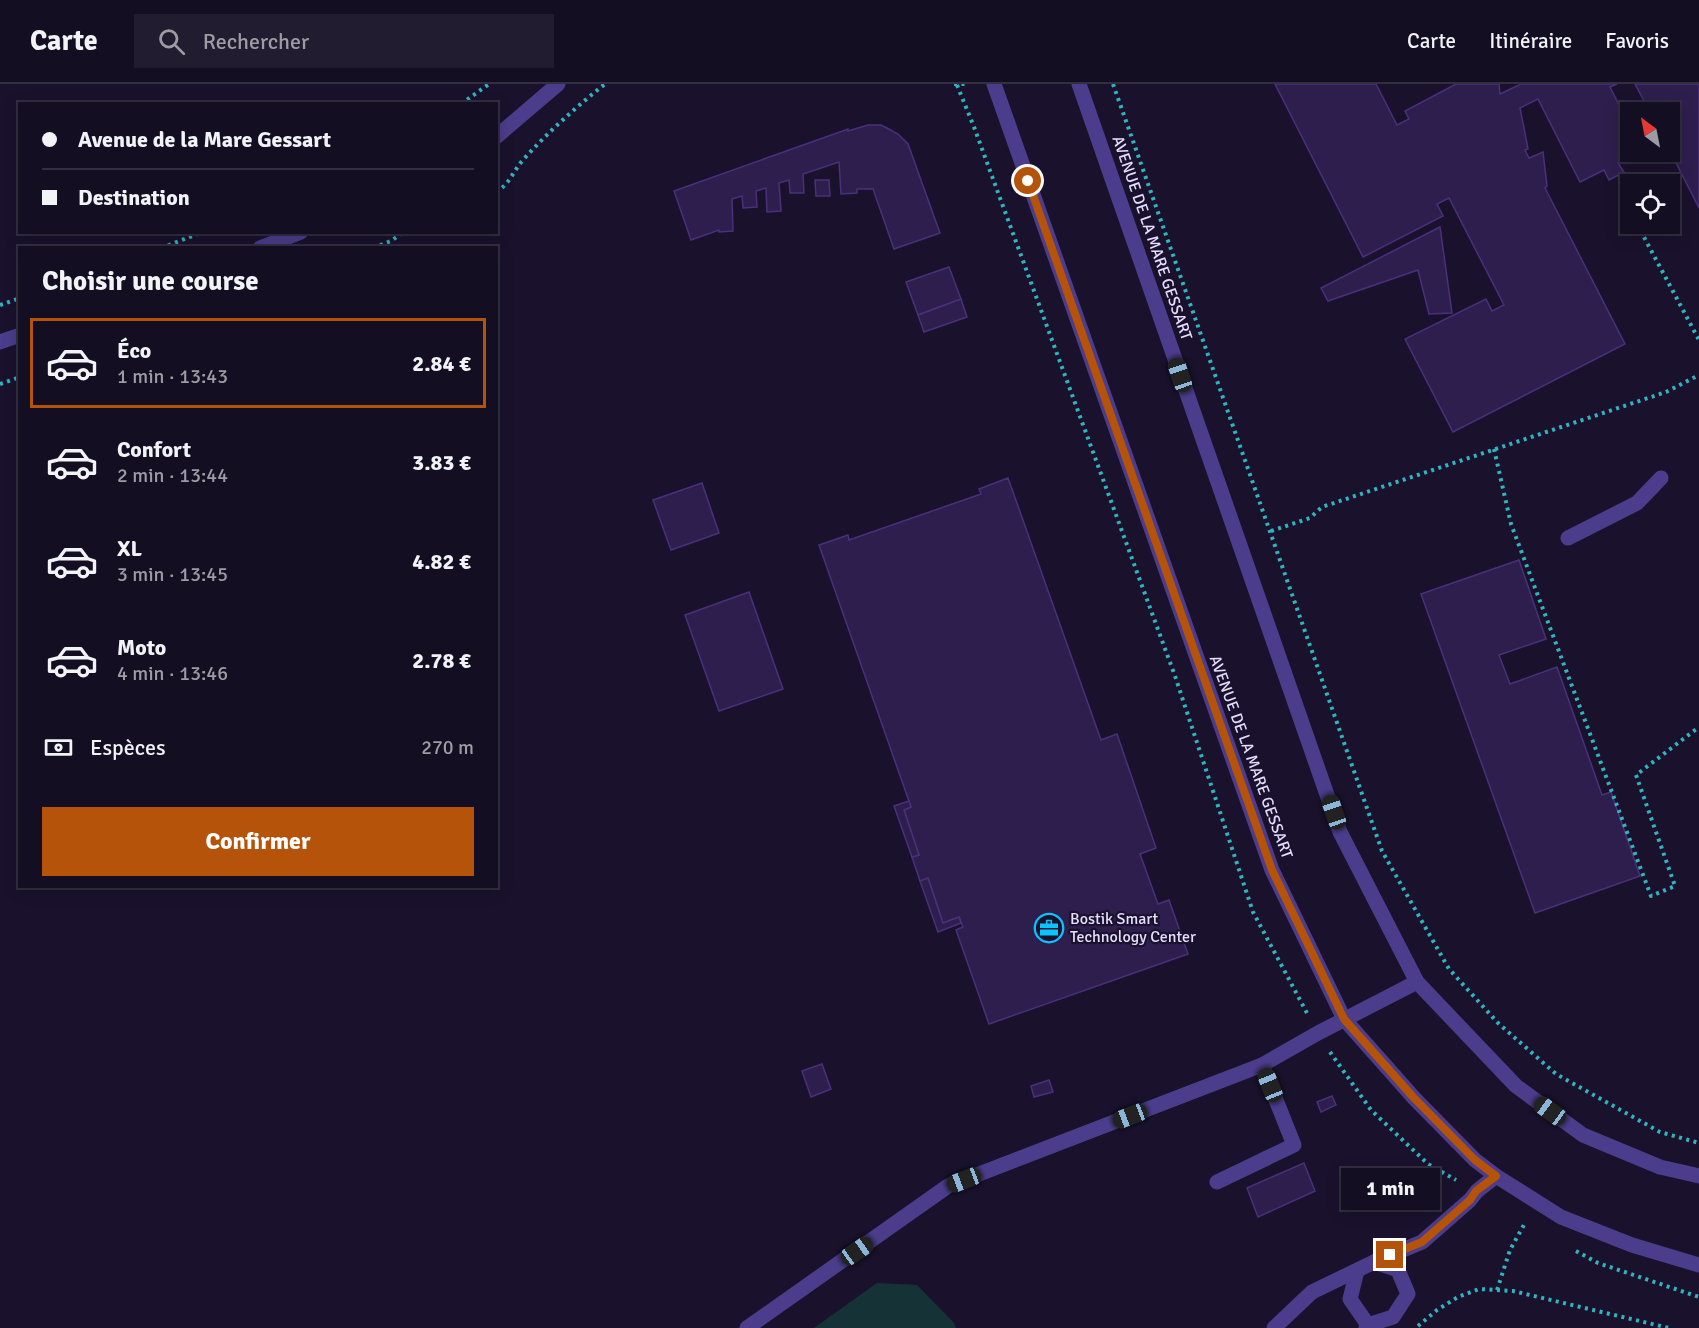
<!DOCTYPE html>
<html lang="fr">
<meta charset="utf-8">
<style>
body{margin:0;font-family:Signika,sans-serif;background:#211c2f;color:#f1f3f6;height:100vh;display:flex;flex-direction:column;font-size:22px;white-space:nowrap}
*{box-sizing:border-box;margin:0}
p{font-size:20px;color:#9d9ca5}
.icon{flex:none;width:33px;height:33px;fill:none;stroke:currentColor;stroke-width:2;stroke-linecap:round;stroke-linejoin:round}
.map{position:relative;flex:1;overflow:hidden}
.panel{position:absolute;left:18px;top:162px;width:480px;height:642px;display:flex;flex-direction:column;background:#140e22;border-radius:0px;box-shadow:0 3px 15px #0003,0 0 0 2px #332e40}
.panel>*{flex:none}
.top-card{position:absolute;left:18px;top:18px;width:480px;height:132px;border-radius:0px;box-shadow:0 3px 15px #0003,0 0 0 2px #332e40;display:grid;align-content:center;height:132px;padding:0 24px;background:#140e22}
.needle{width:39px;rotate:328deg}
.fabs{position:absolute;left:1620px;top:18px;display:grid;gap:12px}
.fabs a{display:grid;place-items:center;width:60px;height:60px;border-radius:0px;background:#140e22;box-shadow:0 3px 15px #0003,0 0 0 2px #332e40;font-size:30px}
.end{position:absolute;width:27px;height:27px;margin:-14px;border:8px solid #b45309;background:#fff;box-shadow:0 0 0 3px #fff}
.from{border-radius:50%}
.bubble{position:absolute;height:42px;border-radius:0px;background:#140e22;box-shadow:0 3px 15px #0003,0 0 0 2px #332e40;font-size:20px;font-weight:800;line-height:42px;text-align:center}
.car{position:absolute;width:18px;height:36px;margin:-18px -9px;border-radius:8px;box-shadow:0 0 4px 2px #0007;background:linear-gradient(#222 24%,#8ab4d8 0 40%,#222 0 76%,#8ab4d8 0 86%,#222 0)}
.top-card b{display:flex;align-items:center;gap:21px;height:57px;font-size:22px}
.top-card b+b{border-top:2px solid #332e40}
.top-card i{width:15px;height:15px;background:#f1f3f6}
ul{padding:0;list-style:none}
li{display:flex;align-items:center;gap:18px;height:90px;margin:0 12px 9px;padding:0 12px;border:3px solid transparent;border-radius:0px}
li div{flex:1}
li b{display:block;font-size:22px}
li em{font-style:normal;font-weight:800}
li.active{border-color:#b45309}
li>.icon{width:54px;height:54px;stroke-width:1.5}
h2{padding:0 24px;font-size:27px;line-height:72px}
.pay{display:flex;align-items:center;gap:15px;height:66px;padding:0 24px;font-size:22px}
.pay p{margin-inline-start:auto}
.button{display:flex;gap:12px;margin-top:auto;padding:12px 24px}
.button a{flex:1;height:69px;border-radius:0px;background:#b45309;color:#fff;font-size:24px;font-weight:800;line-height:69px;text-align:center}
header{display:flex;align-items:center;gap:36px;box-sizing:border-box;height:84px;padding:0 30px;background:#140e22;border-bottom:2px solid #332e40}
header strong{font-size:28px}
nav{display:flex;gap:33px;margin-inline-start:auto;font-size:21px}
.search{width:420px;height:54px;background:#211c2f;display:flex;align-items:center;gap:15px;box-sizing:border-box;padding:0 21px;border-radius:0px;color:#9d9ca5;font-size:22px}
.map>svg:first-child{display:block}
.green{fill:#153337}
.building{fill:#2e1e4e;stroke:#49307a;stroke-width:1.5}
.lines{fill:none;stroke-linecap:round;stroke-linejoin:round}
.path{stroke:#31b4bf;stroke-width:4;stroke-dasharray:3 4.5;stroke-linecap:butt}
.service{stroke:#4b3d8c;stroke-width:15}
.minor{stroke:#4b3d8c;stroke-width:15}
.tertiary{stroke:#4b3d8c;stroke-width:15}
.route{stroke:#b45309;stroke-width:8}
.labels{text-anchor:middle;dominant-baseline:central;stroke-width:4.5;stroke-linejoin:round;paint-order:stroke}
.street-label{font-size:16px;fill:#e6deff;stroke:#1a122d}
.poi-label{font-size:16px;fill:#e6deff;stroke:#1a122d;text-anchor:start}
</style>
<header>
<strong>Carte</strong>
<div class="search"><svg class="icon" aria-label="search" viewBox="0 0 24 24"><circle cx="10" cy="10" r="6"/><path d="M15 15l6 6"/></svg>Rechercher</div>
<nav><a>Carte</a><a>Itinéraire</a><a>Favoris</a></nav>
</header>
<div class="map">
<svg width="1699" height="1244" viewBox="0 0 1699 1244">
<rect width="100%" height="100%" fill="#1a122d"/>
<polygon class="green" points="877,1199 917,1201 954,1239 956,1244 814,1244"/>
<g class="building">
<polygon points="1275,0 1376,0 1397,41 1409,35 1405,27 1456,0 1499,0 1500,10 1521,0 1617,0 1610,3 1630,43 1630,68 1640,68 1618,79 1624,88 1609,96 1604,86 1580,98 1538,15 1520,24 1528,65 1525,66 1529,74 1543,68 1547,102 1545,104 1625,260 1453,348 1405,255 1486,215 1492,227 1504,221 1449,114 1437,120 1443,132 1363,173"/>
<polygon points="1635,0 1699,0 1699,124 1670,67 1670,28 1650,28"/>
<polygon points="868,41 881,41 887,44 898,50 908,60 940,149 894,165 873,105 857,105 857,109 841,110 839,78 803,90 804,109 790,109 789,96 779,99 781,127 767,128 766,104 756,107 757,123 743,124 742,112 732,115 733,147 719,148 719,146 691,156 674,107 848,45 848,47"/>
<polygon points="815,96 829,96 830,112 816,112"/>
<polygon points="1440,143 1452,229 1429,230 1418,186 1328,217 1321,204"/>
<polygon points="949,183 961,215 918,231 906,198"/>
<polygon points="961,215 967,233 924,248 918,231"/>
<polygon points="1008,394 1101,656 1117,650 1156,764 1140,770 1158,820 1169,816 1188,870 989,940 956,846 963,843 959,833 943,839 928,794 920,797 912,773 919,771 904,726 911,723 819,461 848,451 849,456 981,410 979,405"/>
<polygon points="702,399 719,449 671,466 653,416"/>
<polygon points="1519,476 1546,555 1499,571 1510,600 1557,583 1602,711 1611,708 1640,792 1535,829 1421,510"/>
<polygon points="749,508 783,605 719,627 685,531"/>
<polygon points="909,717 911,723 904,726 919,771 912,773 894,722"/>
<polygon points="928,794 943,839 959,833 961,839 938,848 920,797"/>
<polygon points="822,980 831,1005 811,1013 802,987"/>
<polygon points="1049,996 1053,1008 1034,1013 1031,1002"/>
<polygon points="1332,1012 1336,1021 1321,1028 1317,1018"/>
<polygon points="1304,1079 1315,1107 1258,1133 1247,1104"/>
</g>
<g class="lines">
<g class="path">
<polyline points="954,0 968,0"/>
<polyline points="1113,0 1382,767 1449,885 1498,939 1556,990 1660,1048 1699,1059"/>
<polyline points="957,1 974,43 1175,592 1253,828 1308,931"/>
<polyline points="461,20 489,0"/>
<path d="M496,108C510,100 513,87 523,76C548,48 576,23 605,0"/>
<polyline points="1637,140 1699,256"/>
<polyline points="161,164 203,148"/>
<polyline points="373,164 391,157 404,148"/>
<polyline points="0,221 20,214"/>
<polyline points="0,300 20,293"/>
<polyline points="1494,365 1511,440 1651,812 1675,802 1636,691 1699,643"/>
<polyline points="1271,447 1310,434 1322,423 1666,308 1699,291"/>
<polyline points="1330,968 1371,1026 1428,1080 1456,1096"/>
<polyline points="1576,1167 1598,1179 1699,1213"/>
<polyline points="1497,1206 1510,1166 1525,1139"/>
<polyline points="1418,1242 1437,1226 1458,1213 1479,1205 1513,1207 1669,1244"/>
</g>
<g class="service">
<polyline points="1568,454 1637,419 1661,394"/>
<polyline points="1217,1098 1294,1061 1262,981"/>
<polyline points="1357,1187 1350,1215 1368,1241"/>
<polyline points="1274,1244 1312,1208 1374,1178 1422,1158 1470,1116 1477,1107 1496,1092"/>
<polyline points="1366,1244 1368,1241 1393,1233 1408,1210 1398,1186 1374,1178"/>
</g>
<polyline class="minor" points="747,1244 948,1102 1262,981 1318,949 1417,898"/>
<g class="tertiary">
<polyline points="994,0 1272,786 1344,935 1414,1014 1475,1076 1496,1092 1561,1133 1632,1161 1699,1181"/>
<polyline points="1079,0 1340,748 1417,898 1516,1002 1583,1051 1660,1083 1699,1092"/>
<polyline points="496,53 558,0"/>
<polyline points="260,164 301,148"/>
<polyline points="0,258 20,251"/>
</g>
</g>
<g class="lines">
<polyline class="route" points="1028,97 1272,786 1344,935 1414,1014 1475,1076 1496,1092 1476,1107 1470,1116 1422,1158 1390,1171"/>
</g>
<defs>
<g id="office-ring" transform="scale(1.5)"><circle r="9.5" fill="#1a122d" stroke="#0ac4fe" stroke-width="1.5"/><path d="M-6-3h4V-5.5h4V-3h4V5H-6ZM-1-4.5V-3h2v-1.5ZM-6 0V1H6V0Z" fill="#0ac4fe"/></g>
</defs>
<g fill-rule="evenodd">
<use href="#office-ring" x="1049" y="844"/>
</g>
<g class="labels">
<g class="street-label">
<text transform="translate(1152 154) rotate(71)">AVENUE DE LA MARE GESSART</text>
<text transform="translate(1251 673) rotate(70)">AVENUE DE LA MARE GESSART</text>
</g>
<g class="poi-label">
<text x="1070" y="835">Bostik Smart<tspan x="1070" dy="18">Technology Center</tspan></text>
</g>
</g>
</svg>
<div class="fabs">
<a><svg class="needle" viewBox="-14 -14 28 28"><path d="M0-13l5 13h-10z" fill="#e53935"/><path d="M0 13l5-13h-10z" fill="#9d9ca5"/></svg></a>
<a><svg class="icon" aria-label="locate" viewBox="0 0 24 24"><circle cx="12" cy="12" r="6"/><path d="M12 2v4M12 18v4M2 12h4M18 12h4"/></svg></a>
</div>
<i class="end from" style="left:1028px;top:97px"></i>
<i class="end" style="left:1390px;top:1171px"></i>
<div class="bubble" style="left:1341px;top:1084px;width:99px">1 min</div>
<i class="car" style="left:1180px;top:291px;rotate:341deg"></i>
<i class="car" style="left:1334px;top:728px;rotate:341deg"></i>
<i class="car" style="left:1270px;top:1001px;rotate:338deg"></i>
<i class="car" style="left:1550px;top:1027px;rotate:306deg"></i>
<i class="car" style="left:1130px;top:1032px;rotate:249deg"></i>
<i class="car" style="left:964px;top:1096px;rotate:249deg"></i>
<i class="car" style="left:857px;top:1167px;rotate:55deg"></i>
<div class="top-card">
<b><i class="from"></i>Avenue de la Mare Gessart</b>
<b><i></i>Destination</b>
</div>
<section class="panel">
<h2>Choisir une course</h2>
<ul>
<li class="active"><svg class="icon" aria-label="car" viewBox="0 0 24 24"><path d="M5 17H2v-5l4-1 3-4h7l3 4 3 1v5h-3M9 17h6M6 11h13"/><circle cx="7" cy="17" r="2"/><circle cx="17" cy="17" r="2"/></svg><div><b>Éco</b><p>1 min · 13:43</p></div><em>2.84 €</em></li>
<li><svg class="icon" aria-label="car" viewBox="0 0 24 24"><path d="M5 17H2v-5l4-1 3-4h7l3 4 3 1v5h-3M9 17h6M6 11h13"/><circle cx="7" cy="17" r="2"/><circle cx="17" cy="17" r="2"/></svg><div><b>Confort</b><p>2 min · 13:44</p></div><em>3.83 €</em></li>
<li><svg class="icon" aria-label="car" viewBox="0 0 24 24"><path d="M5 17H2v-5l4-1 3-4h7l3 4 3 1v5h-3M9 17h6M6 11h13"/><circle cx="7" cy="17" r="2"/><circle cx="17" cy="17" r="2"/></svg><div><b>XL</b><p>3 min · 13:45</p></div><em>4.82 €</em></li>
<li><svg class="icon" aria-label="car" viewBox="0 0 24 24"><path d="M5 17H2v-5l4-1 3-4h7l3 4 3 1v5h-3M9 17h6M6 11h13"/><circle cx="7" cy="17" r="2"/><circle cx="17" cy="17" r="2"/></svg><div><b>Moto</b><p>4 min · 13:46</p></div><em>2.78 €</em></li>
</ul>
<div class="pay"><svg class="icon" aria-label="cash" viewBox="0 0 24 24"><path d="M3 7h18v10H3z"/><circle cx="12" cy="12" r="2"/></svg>Espèces<p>270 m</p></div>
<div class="button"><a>Confirmer</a></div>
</section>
</div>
